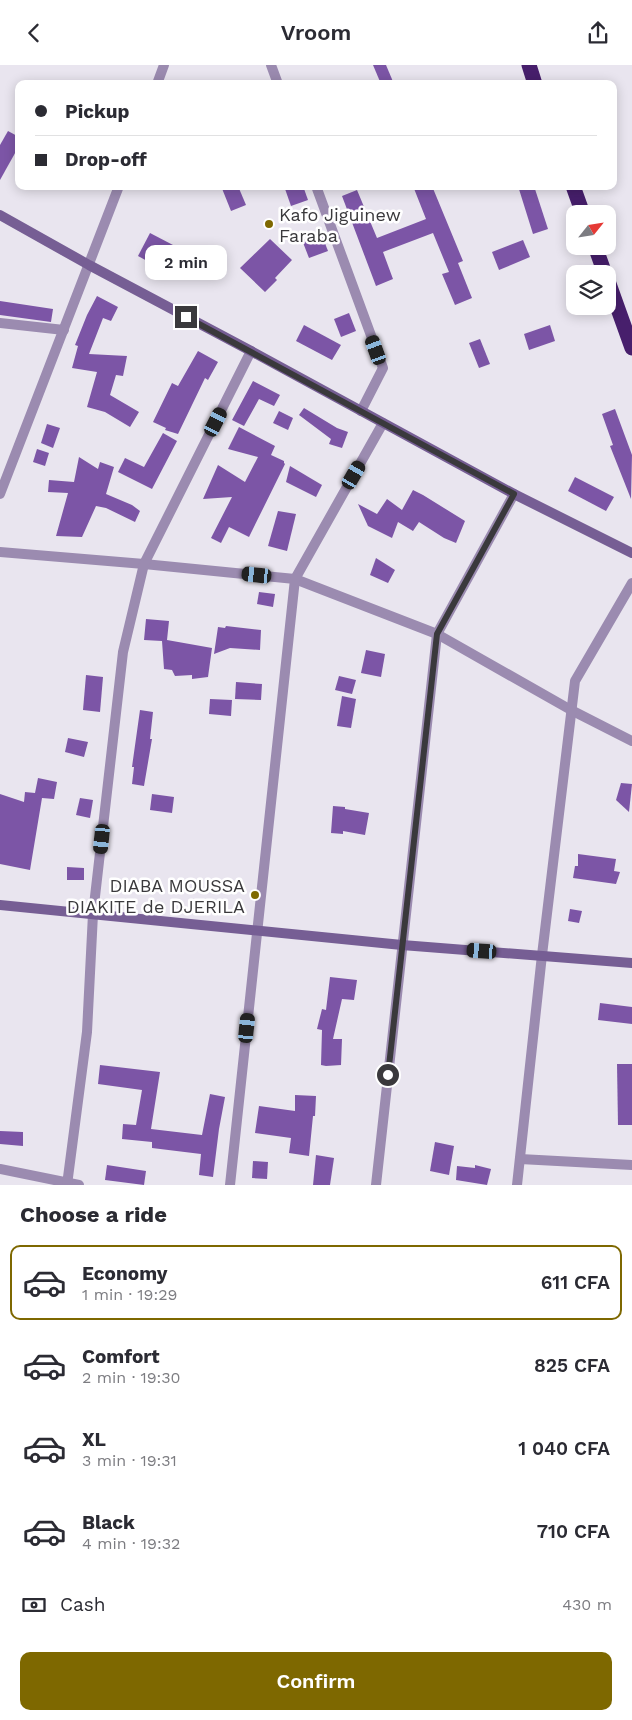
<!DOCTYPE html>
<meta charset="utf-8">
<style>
body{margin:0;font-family:"Work Sans",sans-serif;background:#f7f7f7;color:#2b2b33;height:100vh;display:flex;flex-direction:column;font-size:19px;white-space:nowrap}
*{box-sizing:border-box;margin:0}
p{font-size:16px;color:#7c7c81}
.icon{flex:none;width:28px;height:28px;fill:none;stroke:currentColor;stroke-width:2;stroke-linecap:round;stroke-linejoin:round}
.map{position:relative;height:1120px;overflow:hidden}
.drawer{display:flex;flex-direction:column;background:#fff;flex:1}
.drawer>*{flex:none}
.banner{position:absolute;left:15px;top:15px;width:602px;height:110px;border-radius:10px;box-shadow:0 2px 12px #0003;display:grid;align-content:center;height:110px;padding:0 20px;background:#fff}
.needle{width:32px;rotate:60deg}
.buttons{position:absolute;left:566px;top:140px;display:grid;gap:10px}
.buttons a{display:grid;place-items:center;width:50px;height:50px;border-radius:10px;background:#fff;box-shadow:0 2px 12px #0003;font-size:25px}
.end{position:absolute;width:22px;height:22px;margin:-11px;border:6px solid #3a393c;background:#fff;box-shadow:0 0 0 2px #fff}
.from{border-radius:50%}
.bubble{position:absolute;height:35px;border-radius:10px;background:#fff;box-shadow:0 2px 12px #0003;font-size:16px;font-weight:600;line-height:35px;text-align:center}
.car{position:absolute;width:15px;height:30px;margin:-15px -8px;border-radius:6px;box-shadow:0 0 4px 1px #0007;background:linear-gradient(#222 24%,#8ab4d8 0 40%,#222 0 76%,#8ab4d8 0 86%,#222 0)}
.banner b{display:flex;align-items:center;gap:18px;height:48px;font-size:19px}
.banner b+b{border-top:1px solid #e1e1e2}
.banner i{width:12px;height:12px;background:#2b2b33}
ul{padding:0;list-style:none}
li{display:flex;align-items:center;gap:15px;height:75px;margin:0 10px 8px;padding:0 10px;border:2px solid transparent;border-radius:10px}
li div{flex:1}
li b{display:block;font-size:19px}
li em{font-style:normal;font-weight:600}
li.on{border-color:#7e6800}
li>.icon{width:45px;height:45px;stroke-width:1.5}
h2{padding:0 20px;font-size:22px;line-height:60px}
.pay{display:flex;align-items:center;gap:12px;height:55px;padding:0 20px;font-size:19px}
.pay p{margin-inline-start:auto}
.action{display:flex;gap:10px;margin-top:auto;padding:10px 20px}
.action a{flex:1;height:58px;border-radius:10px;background:#7e6800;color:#fff;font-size:20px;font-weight:600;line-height:58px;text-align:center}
header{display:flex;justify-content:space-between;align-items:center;height:65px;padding:0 20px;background:#fff;font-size:22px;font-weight:600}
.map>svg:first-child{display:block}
.building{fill:#7c55a6}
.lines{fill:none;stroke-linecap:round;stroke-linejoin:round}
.street{stroke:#9b8bb0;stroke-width:10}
.secondary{stroke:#765e94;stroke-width:10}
.highway{stroke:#471f6c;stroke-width:15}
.route{stroke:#3a393c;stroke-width:6}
.poi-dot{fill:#7e6800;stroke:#fff;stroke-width:2}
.labels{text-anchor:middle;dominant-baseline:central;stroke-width:5;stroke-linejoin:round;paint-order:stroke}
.poi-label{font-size:18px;fill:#3a393c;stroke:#fff;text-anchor:start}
</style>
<header><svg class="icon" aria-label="back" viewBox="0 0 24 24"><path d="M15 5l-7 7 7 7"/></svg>Vroom<svg class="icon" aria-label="share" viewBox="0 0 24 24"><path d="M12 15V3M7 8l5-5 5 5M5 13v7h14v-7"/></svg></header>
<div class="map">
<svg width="632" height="1120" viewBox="0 0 632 1120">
<rect width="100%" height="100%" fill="#e9e5ef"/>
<g class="building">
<polygon points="373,0 386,0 394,19 381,19"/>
<polygon points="8,66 19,72 19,81 0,115 0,80"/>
<polygon points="221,121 238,121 246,140 231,146"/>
<polygon points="284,121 303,121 308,135 291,141"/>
<polygon points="413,121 432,121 463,196 458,198 472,233 455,240 442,209 449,207 433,168 383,187 393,214 376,221 342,131 357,125 377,173 426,154"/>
<polygon points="518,121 534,121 548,164 533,169"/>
<polygon points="150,168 173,180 160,203 138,191"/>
<polygon points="321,168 328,186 309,193 302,175"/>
<polygon points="270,174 292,195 275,213 277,215 265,227 240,203"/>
<polygon points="523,175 530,192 499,205 492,187"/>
<polygon points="97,231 118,242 111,256 103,253 89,289 127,291 123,311 116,310 110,330 139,347 130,362 105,347 87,342 97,307 72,303 78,281 75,280 87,250"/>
<polygon points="0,236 53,244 51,257 0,250"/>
<polygon points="349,248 356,266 341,272 334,254"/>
<polygon points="304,260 341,280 332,295 296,276"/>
<polygon points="550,260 555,276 529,285 524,269"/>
<polygon points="480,274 490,299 479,303 469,278"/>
<polygon points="198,286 218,297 208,315 205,313 178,369 165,365 166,363 153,357 172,318 178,321"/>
<polygon points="253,316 280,330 274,341 259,334 244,361 232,355"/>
<polygon points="304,343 337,363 348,367 342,383 329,379 331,374 299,350"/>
<polygon points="615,344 632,390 631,434 610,381 613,380 602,349"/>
<polygon points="279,346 293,353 288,365 273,358"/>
<polygon points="47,359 60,363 53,383 41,378"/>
<polygon points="239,362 275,381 271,390 284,396 284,398 285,399 249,472 229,462 221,478 211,473 232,432 203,434 218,400 245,417 258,392 228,384"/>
<polygon points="163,368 177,376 152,424 118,407 125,393 144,402"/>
<polygon points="37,384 49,388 45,401 33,397"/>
<polygon points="79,392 98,404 100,397 114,402 106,429 132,440 140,446 135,457 106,443 96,441 82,472 56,471 68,428 48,427 49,415 74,417"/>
<polygon points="290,401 322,420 316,432 286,417"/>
<polygon points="575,412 614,432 606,446 568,426"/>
<polygon points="413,425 423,430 465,456 456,478 444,473 419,457 413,466 398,457 392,473 368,461 358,439 377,449 387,434 402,445"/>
<polygon points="278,446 296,449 287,486 268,481"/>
<polygon points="376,493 395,505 388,518 370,510"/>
<polygon points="259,527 275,529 273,542 257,539"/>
<polygon points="146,554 169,556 167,575 212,583 208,612 192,614 192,610 175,611 172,605 164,604 162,576 144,575"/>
<polygon points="226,561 261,565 260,585 230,583 214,589 218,562 225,563"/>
<polygon points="366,585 385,589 381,612 361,608"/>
<polygon points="86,610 103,612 100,647 83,645"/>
<polygon points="339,611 356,615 352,629 335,625"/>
<polygon points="236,617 262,619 261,635 235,634"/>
<polygon points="342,631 356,634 351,663 337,661"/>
<polygon points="210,634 232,635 231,651 209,649"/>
<polygon points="140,645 153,647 150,674 152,674 144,721 132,719 134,702 132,702"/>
<polygon points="68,673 88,677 84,692 65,687"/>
<polygon points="38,713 57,717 54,734 42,733 30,805 0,799 0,729 24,737 25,727 35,728"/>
<polygon points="621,718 632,719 629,747 616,735"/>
<polygon points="152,729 174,732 172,748 150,745"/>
<polygon points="80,733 93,735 90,753 76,750"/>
<polygon points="333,741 345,742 345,744 369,748 365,770 343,766 343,769 331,768"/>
<polygon points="578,789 616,794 614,806 620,807 616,819 573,813 575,801 578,801"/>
<polygon points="67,802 84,803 84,815 67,815"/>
<polygon points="570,844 582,846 579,858 568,856"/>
<polygon points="330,912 357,915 354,935 342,934 333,974 342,974 341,1000 326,1001 321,1000 322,965 317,964 322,944 326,945"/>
<polygon points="600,938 632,942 632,959 598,955"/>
<polygon points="617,999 632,999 632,1060 618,1060"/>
<polygon points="100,1000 160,1007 151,1064 202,1070 210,1029 225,1032 219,1064 213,1112 199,1110 201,1089 152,1083 152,1077 122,1074 123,1059 136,1060 142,1025 98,1019"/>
<polygon points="295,1030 316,1031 315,1051 313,1051 309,1091 289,1088 291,1073 255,1068 259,1041 295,1046"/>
<polygon points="0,1066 23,1067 23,1081 0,1079"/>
<polygon points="435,1077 454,1081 449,1110 430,1106"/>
<polygon points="316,1090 334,1093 330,1120 313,1120"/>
<polygon points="253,1096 268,1097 267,1114 252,1113"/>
<polygon points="107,1100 146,1106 144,1120 105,1115"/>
<polygon points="475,1100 491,1104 487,1120 456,1115 457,1101 475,1103"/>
</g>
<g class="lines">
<g class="street">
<polyline points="271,0 278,19"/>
<polyline points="157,19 164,0"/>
<polyline points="316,121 383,303 361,346"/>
<polyline points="0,258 64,265"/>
<polyline points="0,429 119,121"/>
<polyline points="0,487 144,499 295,514 437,569 571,645 632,676"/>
<polyline points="520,1094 632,1100"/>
<polyline points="0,1104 79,1120"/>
<polyline points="67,1120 87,967 93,849 123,587 144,499 251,286"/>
<polyline points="230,1120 295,514 383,358"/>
<polyline points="376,1120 437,569 514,429"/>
<polyline points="517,1120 542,890 575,616 632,518"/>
</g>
<g class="secondary">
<polyline points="0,150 89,200 251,286 514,429 632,488"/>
<polyline points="0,840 402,880 632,898"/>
</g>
<g class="highway">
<polyline points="529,0 535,19"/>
<polyline points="573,121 583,149"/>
<polyline points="595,181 605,209"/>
<polyline points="608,216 632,283"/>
</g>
</g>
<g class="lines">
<polyline class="route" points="186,252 514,429 437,569 388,1010"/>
</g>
<g class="poi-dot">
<circle cx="269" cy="159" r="5"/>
<circle cx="255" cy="830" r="5"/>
</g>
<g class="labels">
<g class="poi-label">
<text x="279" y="149">Kafo Jiguinew<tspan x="279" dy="21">Faraba</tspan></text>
<text x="245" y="820" text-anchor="end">DIABA MOUSSA<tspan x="245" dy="21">DIAKITE de DJERILA</tspan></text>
</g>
</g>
</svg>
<div class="buttons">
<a><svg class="needle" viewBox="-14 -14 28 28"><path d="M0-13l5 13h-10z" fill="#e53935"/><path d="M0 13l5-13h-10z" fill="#7c7c81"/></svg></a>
<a><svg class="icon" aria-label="layers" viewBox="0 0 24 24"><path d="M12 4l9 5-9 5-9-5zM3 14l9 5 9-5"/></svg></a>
</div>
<i class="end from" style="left:388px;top:1010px"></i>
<i class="end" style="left:186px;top:252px"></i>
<div class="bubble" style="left:145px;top:180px;width:82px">2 min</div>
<i class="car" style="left:376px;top:285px;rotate:340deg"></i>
<i class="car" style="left:216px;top:357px;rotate:27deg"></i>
<i class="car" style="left:354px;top:410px;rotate:30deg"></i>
<i class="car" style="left:257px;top:510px;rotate:276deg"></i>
<i class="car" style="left:102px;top:774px;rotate:186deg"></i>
<i class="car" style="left:482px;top:886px;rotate:274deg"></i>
<i class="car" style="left:247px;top:963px;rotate:6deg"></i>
<div class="banner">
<b><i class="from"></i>Pickup</b>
<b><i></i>Drop-off</b>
</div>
</div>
<section class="drawer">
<h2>Choose a ride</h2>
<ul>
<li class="on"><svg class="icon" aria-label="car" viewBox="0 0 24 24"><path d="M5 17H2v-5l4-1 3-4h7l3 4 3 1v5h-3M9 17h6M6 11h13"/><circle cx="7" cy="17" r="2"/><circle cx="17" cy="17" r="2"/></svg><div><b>Economy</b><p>1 min · 19:29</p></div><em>611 CFA</em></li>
<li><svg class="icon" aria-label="car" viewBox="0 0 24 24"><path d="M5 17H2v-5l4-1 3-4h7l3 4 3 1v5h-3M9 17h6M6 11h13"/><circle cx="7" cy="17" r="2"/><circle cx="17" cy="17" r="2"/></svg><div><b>Comfort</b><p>2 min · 19:30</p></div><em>825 CFA</em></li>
<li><svg class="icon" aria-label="car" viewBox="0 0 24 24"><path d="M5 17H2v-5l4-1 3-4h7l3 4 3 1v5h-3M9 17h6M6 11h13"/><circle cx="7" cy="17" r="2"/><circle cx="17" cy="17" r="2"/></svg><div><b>XL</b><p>3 min · 19:31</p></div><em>1 040 CFA</em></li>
<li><svg class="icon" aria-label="car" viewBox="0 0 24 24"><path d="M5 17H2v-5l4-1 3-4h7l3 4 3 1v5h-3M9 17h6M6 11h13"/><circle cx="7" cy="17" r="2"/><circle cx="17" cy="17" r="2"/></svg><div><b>Black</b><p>4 min · 19:32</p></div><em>710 CFA</em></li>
</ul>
<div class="pay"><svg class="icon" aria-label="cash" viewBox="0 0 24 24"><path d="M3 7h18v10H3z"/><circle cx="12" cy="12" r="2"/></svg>Cash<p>430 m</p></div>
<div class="action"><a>Confirm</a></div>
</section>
